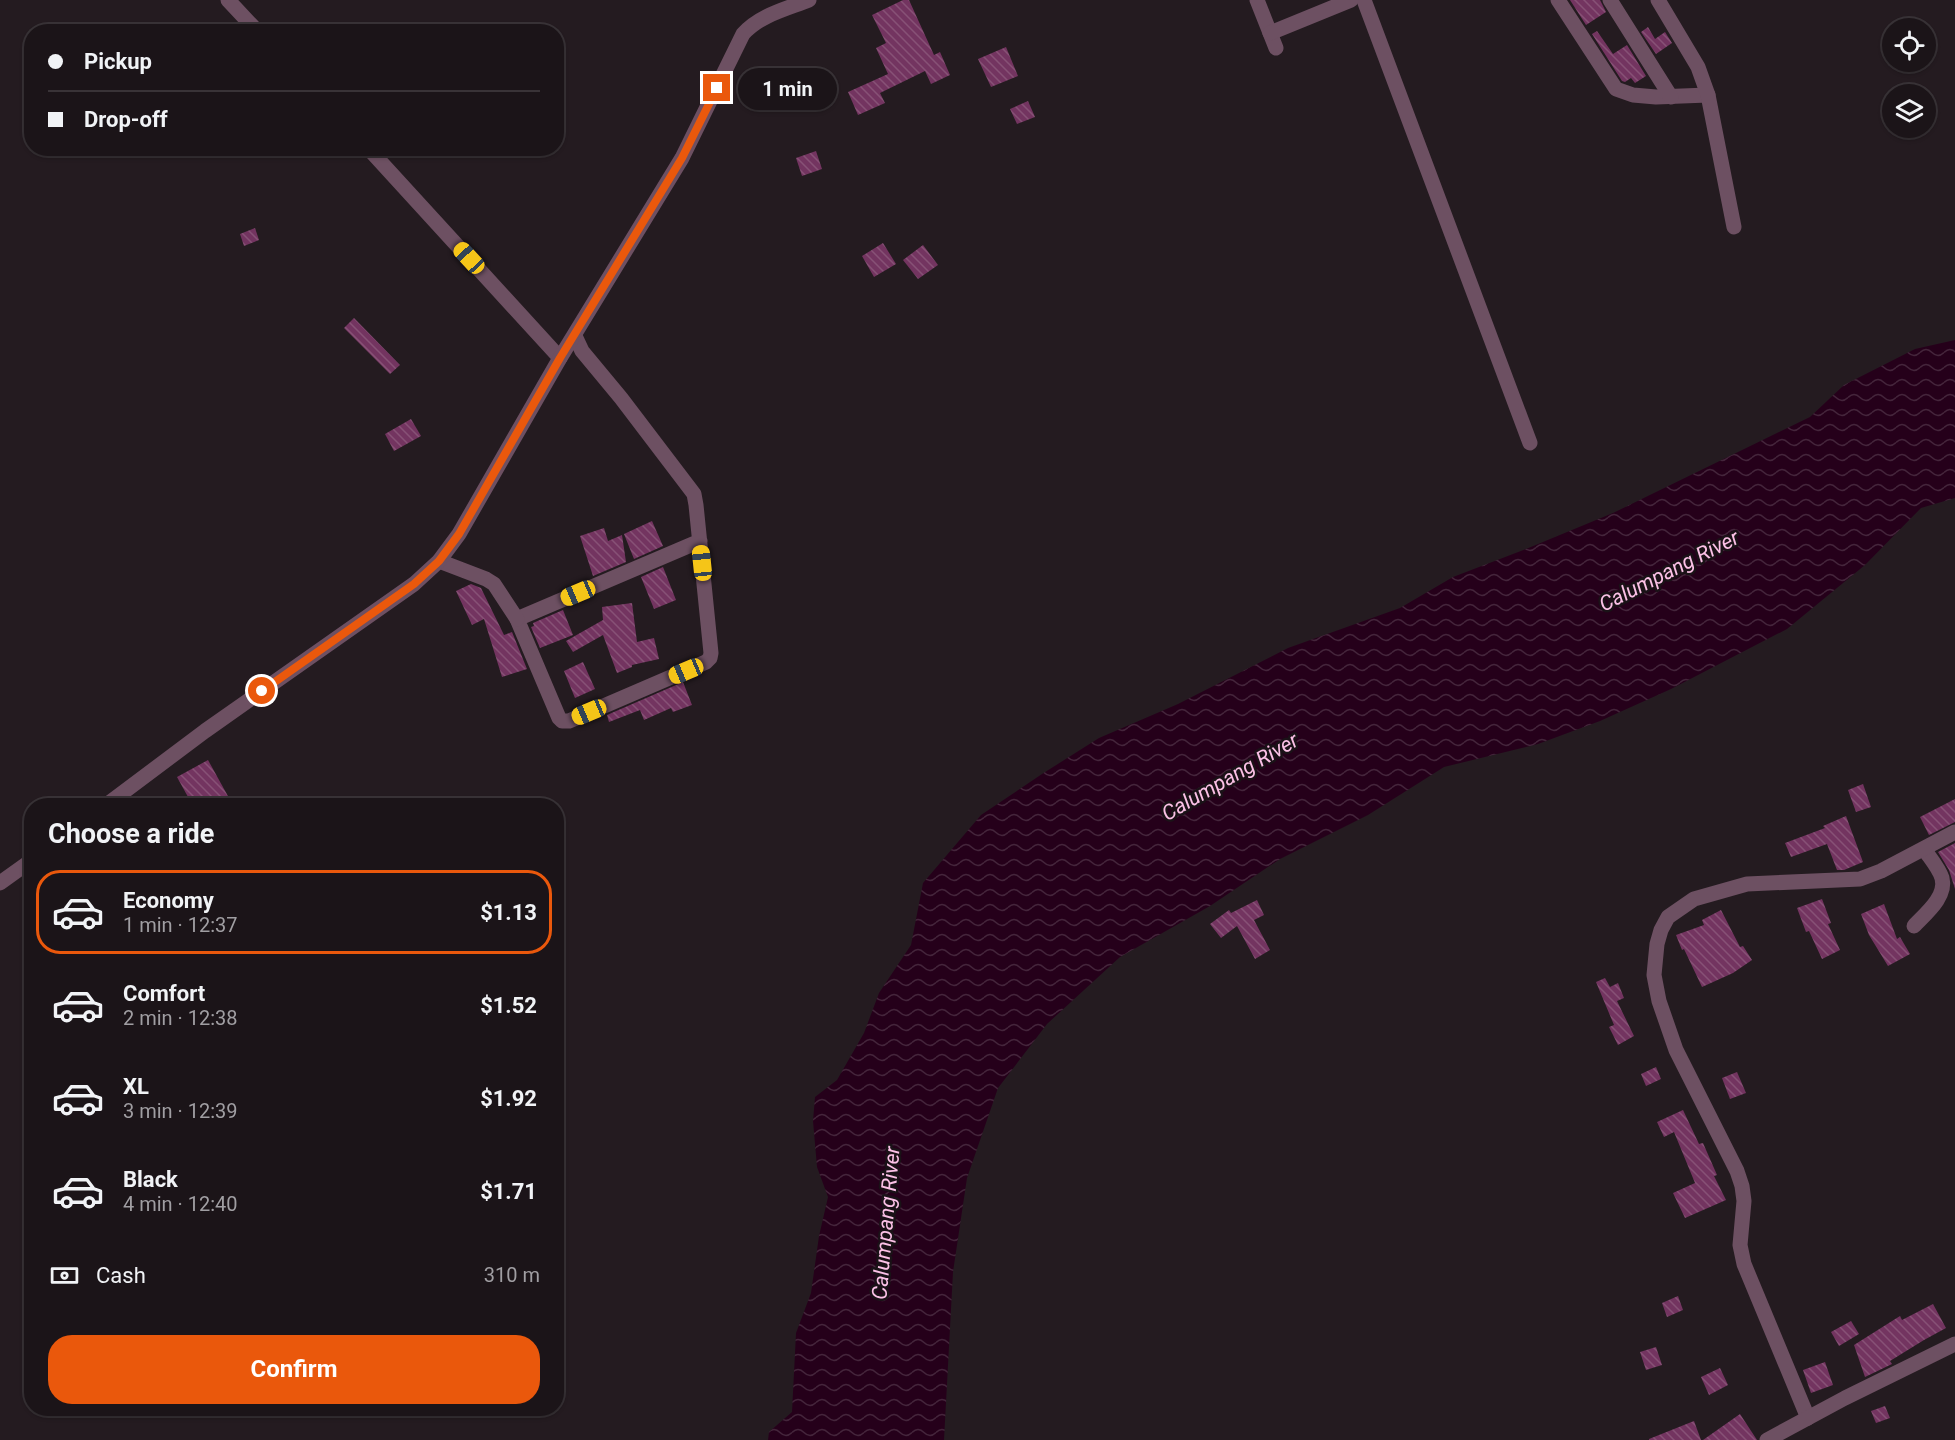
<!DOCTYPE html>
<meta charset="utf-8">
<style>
body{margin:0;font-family:Roboto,sans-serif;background:#241d21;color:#f1f3f6;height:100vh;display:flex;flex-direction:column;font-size:22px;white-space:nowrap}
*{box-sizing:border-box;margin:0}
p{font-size:20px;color:#a09ea2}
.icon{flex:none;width:33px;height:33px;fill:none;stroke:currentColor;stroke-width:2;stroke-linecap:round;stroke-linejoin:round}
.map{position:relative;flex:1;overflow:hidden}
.panel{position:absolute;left:24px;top:798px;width:540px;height:618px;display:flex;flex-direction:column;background:#1b1418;border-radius:24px;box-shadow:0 2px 4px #0004,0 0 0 2px #393337}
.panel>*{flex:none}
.banner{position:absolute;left:24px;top:24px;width:540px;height:132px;border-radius:24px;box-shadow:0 2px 4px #0004,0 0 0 2px #393337;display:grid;align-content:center;height:132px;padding:0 24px;background:#1b1418}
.buttons{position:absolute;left:1882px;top:18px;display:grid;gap:12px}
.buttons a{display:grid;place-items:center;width:54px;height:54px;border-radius:50%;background:#1b1418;box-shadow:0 2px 4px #0004,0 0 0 2px #393337;font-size:30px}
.end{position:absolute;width:27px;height:27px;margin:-14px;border:8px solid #ea580c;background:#fff;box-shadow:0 0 0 3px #fff}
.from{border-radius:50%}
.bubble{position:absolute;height:42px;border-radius:21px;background:#1b1418;box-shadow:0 2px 4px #0004,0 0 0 2px #393337;font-size:20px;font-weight:700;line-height:42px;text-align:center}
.car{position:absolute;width:18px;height:36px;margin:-18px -9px;border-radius:8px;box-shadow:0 0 4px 2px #0007;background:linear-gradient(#f5c518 24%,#345 0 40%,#f5c518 0 76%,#345 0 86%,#f5c518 0)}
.banner b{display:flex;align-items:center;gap:21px;height:57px;font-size:22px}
.banner b+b{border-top:2px solid #393337}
.banner i{width:15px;height:15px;background:#f1f3f6}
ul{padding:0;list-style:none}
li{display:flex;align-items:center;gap:18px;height:84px;margin:0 12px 9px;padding:0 12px;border:3px solid transparent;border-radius:24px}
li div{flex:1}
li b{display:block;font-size:22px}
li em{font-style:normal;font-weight:700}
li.selected{border-color:#ea580c}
li>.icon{width:54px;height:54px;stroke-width:1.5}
h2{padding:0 24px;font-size:27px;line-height:72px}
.pay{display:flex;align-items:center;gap:15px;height:66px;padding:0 24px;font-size:22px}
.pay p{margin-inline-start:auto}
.cta{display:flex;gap:12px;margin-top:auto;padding:12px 24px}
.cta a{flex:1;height:69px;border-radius:24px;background:#ea580c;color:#fff;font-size:24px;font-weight:700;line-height:69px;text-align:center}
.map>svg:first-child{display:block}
.water{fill:url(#water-waves)}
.building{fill:url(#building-back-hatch)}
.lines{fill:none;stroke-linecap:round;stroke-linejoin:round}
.minor{stroke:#6d5062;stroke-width:15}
.route{stroke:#ea580c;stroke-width:8}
.labels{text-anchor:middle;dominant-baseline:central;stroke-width:5;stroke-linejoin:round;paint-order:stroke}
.water-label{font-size:21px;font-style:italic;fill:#fbc1e6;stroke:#1a1217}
</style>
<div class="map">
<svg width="1955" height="1440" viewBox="0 0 1955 1440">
<defs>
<pattern id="water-waves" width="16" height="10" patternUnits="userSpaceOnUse" patternTransform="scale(1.5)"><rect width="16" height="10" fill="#25001a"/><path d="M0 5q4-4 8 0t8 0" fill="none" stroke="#44253b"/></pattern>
<pattern id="building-back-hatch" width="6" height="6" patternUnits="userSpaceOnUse" patternTransform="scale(1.5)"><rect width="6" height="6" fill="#733460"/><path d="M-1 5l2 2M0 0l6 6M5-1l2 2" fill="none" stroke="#875176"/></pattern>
</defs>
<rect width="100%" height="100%" fill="#241b20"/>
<polygon class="water" points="1955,340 1955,498 1921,508 1865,565 1787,629 1671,689 1600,721 1538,744 1444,767 1368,815 1280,859 1210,906 1120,957 1047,1024 998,1088 967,1178 953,1272 944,1440 768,1440 769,1432 792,1412 796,1333 811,1293 819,1236 828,1197 817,1167 813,1121 815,1097 837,1080 864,1033 879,993 911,945 923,883 981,815 1042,774 1099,738 1178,704 1288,648 1400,608 1453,577 1526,549 1613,513 1810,417 1844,385 1915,349"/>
<g class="building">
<polygon points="903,0 909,0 934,55 940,52 950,75 931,84 925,71 880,93 885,103 858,115 848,92 888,74 876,48 886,43 872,15"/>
<polygon points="1570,0 1600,0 1606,12 1586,25"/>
<polygon points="1648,27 1655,39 1665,32 1672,43 1656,54 1641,32"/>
<polygon points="1597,31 1613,54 1627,45 1646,76 1635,83 1631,78 1625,82 1622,81 1592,34"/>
<polygon points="1006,47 1018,76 991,87 978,59"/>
<polygon points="1028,101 1035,117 1017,124 1010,109"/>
<polygon points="816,151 822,169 802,176 796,158"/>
<polygon points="255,228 259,240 244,246 240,234"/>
<polygon points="883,243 896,264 874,277 862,256"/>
<polygon points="923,245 938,265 918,279 903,260"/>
<polygon points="354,318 400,365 390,374 344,328"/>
<polygon points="411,419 421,436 394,451 385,434"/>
<polygon points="652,521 663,546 634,559 624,534"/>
<polygon points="604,528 608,541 622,535 626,562 593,576 580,536"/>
<polygon points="663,567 676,600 654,609 641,577"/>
<polygon points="471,584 481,588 504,635 512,632 527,669 502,677 484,619 472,625 456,591"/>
<polygon points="632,603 637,642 654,638 659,659 632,665 632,667 617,673 603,635 573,652 566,641 603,620 602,607"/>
<polygon points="563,610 573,635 540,648 531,627 534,626 533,623"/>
<polygon points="583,662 595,689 575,698 564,671"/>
<polygon points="683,682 692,705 673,712 671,708 644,720 640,710 609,722 607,715"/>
<polygon points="208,760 229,798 216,806 193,806 177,777"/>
<polygon points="1863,784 1871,807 1856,812 1848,790"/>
<polygon points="1955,799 1955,822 1929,835 1920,817"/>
<polygon points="1846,816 1863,862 1844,870 1837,870 1827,844 1791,857 1785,843 1825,828 1823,826"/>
<polygon points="1955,843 1955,889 1949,870 1938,852"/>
<polygon points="1822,899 1831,923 1828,924 1840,950 1822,959 1809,931 1806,932 1797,908"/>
<polygon points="1257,900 1264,915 1254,920 1270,950 1255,959 1237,926 1221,938 1210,924 1229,910 1231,913"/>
<polygon points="1884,904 1897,939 1900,937 1910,954 1888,966 1869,935 1861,914"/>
<polygon points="1721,910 1740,947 1743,946 1752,960 1733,973 1702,987 1684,949 1682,950 1676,935 1704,925 1702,920"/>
<polygon points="1605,978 1610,987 1618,983 1624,998 1617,1001 1634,1036 1618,1045 1609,1027 1614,1025 1596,982"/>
<polygon points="1656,1067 1661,1079 1646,1086 1641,1074"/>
<polygon points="1737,1072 1746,1093 1730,1099 1722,1078"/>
<polygon points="1683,1110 1699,1144 1703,1143 1717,1175 1714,1176 1726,1200 1685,1218 1673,1193 1695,1183 1674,1132 1664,1137 1657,1122"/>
<polygon points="1678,1296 1683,1310 1667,1317 1662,1303"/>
<polygon points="1933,1304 1946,1328 1924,1340 1890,1361 1892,1364 1865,1377 1854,1345 1900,1316 1902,1320"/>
<polygon points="1851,1321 1859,1334 1839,1346 1831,1332"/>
<polygon points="1656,1347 1662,1365 1646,1370 1640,1352"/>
<polygon points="1825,1362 1833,1385 1811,1393 1803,1370"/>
<polygon points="1720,1368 1728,1385 1709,1395 1701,1377"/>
<polygon points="1885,1406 1890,1418 1876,1423 1871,1411"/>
<polygon points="1740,1414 1757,1440 1703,1440"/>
<polygon points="1694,1421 1701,1440 1649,1440 1649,1439"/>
</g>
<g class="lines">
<g class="minor">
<polyline points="228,0 258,32"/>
<polyline points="1257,0 1276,48"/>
<polyline points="1364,0 1530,443"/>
<polyline points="1558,0 1616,89 1633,95 1656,97 1708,95"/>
<polyline points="1610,0 1671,97"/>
<polyline points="1658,0 1698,67 1708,95 1734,227"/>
<polyline points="1270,33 1351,0"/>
<polyline points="368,148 560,358"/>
<polyline points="575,336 582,351 621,398 694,494 696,505 711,653 710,658 706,662 569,721 562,721 559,718 517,619 700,541"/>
<polyline points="439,561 486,579 494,584 517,619"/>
<path d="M105,806L205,731L414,584L439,561L459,534L560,358L682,158L743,34C760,15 786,9 809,0"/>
<polyline points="0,883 32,860"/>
<path d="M1914,926C1925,914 1947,897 1942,878C1939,868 1930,858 1924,849"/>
<polyline points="1808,1418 1744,1264 1740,1245 1744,1201 1742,1186 1737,1171 1676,1050 1659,1001 1654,975 1657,944 1661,930 1668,917 1694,899 1747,884 1860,879 1881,871 1955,832"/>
<polyline points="1767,1440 1845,1398 1955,1344"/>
</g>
</g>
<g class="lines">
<polyline class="route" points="262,691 414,584 439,561 459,534 560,358 682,158 717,88"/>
</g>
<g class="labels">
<g class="water-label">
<text transform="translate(1669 571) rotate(-27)">Calumpang River</text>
<text transform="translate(1230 777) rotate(-30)">Calumpang River</text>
<text transform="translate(886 1223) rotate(-85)">Calumpang River</text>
</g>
</g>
</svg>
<div class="buttons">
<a><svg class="icon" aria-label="locate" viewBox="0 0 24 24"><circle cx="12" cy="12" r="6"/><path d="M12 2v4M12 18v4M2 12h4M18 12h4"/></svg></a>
<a><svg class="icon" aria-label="layers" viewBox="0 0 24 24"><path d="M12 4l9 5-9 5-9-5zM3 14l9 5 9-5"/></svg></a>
</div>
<i class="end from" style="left:262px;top:691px"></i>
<i class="end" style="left:717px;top:88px"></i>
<div class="bubble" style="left:738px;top:68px;width:99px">1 min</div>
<i class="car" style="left:469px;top:258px;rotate:317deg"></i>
<i class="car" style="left:702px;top:563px;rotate:354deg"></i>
<i class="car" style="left:578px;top:593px;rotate:247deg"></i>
<i class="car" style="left:686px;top:671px;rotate:247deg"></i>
<i class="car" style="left:589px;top:712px;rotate:247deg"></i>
<div class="banner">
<b><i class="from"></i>Pickup</b>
<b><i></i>Drop-off</b>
</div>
<section class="panel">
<h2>Choose a ride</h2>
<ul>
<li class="selected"><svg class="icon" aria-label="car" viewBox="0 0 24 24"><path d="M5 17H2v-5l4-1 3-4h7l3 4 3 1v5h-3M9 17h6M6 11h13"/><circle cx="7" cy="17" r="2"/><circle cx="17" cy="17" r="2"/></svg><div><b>Economy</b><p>1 min · 12:37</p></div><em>$1.13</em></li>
<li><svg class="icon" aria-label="car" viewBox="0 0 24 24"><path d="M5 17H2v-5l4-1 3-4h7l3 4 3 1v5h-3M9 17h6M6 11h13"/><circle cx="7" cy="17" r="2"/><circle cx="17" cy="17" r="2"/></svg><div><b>Comfort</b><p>2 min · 12:38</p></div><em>$1.52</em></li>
<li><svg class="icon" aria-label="car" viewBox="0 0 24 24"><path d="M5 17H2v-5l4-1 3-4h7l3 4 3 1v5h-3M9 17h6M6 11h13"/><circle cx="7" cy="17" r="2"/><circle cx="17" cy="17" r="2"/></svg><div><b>XL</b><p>3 min · 12:39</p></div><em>$1.92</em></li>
<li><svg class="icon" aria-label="car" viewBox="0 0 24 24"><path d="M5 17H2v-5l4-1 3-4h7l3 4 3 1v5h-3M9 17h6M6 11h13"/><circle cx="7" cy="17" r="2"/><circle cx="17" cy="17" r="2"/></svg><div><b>Black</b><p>4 min · 12:40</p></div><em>$1.71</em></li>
</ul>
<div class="pay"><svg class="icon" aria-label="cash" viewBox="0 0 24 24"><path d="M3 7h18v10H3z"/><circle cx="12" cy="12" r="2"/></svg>Cash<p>310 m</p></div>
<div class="cta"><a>Confirm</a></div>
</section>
</div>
